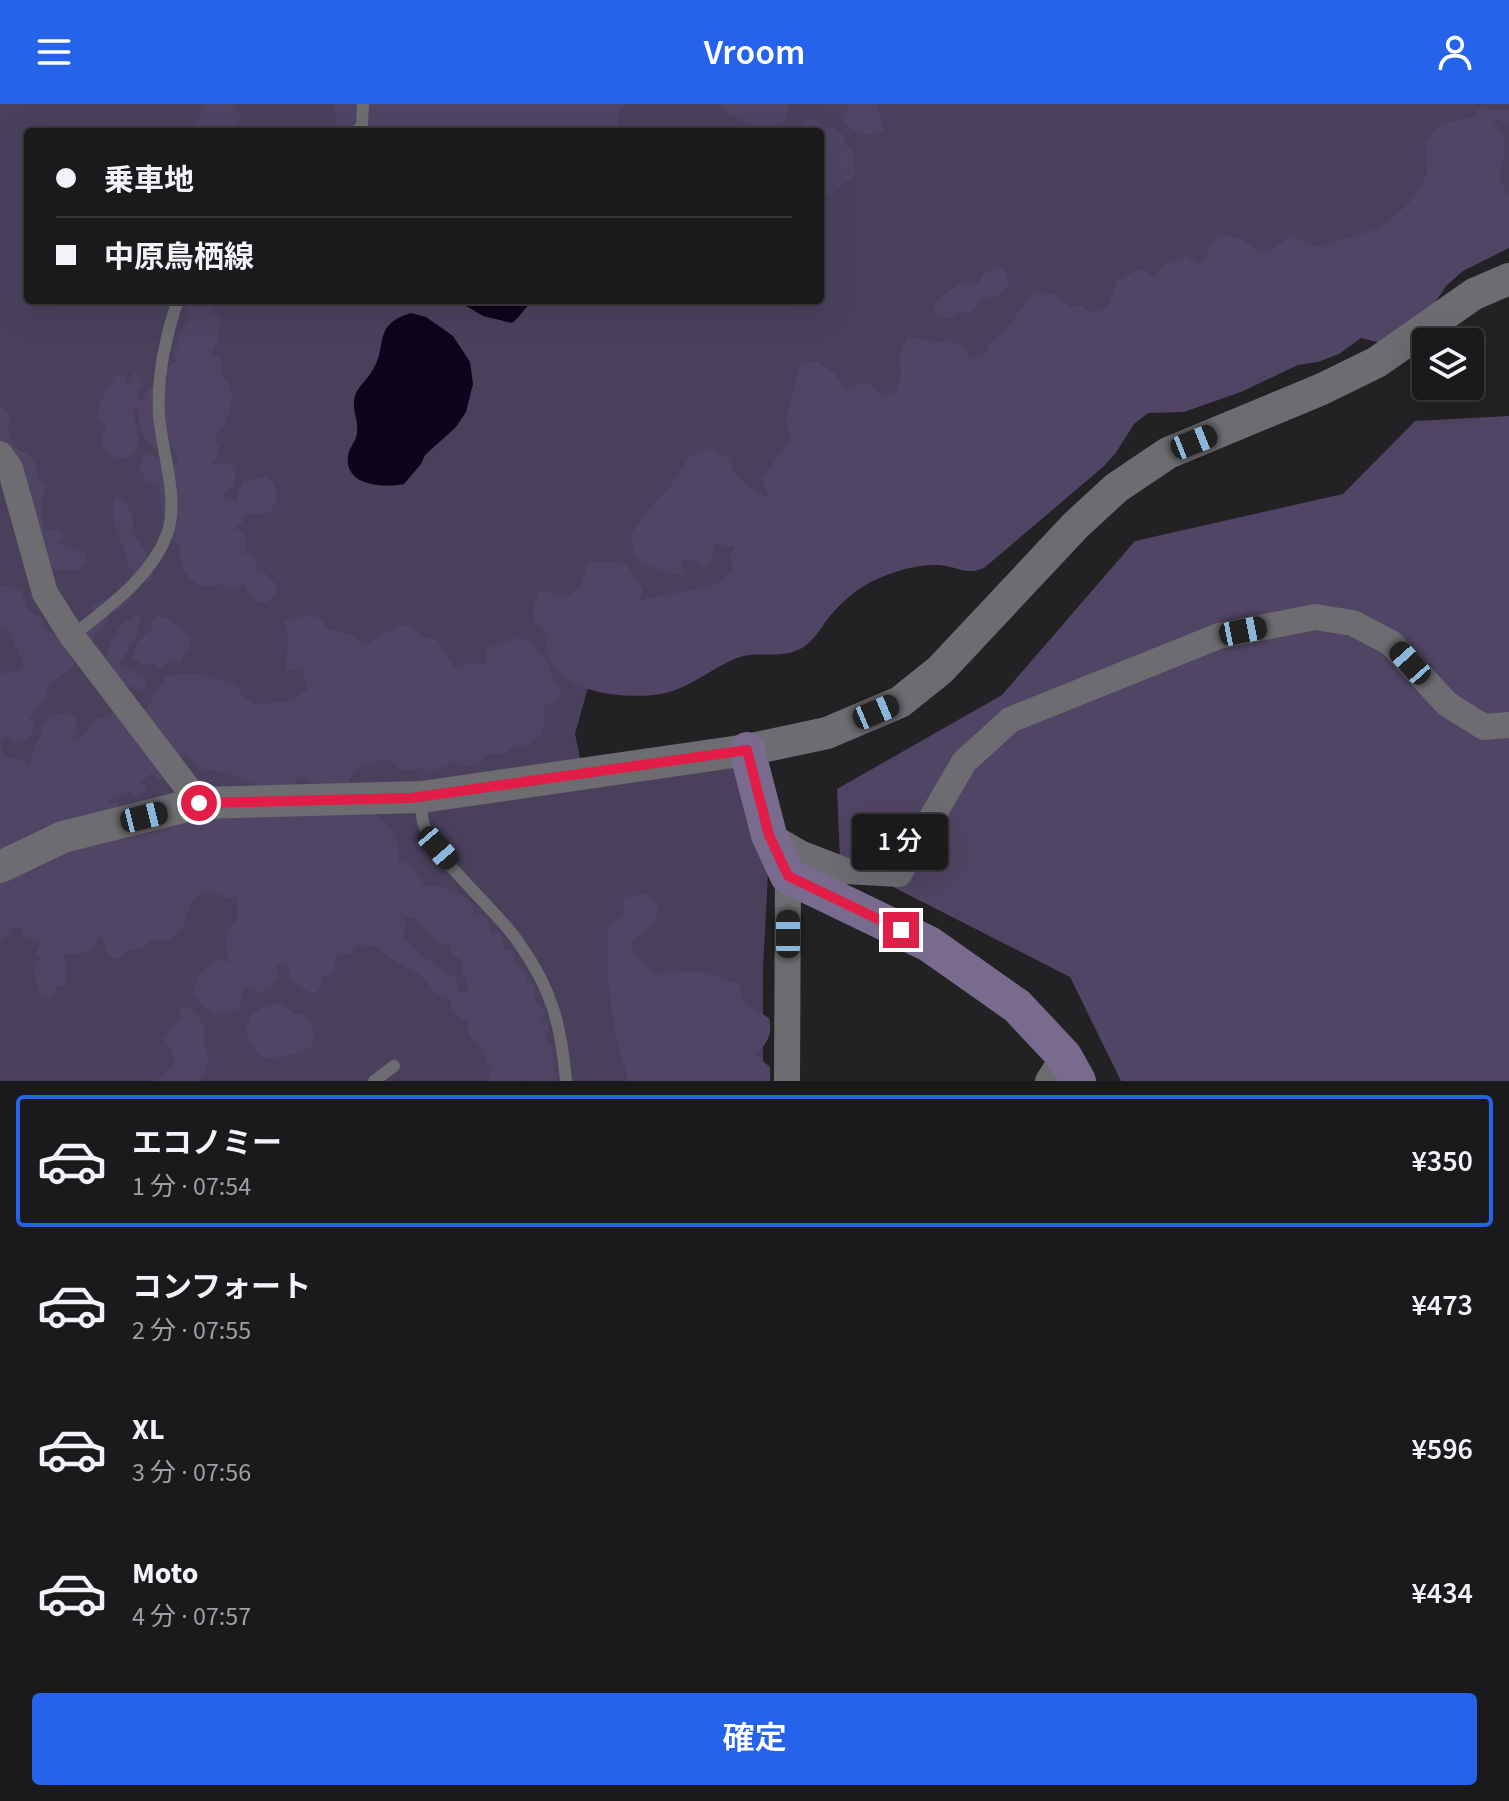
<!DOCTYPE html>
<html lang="ja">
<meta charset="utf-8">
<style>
body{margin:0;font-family:"Source Sans 3","Noto Sans JP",sans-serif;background:#232224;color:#f1f3f6;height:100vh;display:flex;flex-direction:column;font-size:30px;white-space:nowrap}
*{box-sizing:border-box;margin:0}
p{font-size:26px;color:#9fa0a3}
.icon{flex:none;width:44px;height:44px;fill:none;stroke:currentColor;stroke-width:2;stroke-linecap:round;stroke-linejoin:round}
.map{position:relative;height:977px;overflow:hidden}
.panel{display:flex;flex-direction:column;background:#1a191b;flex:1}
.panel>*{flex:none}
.guide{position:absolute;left:24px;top:24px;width:800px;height:176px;border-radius:8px;box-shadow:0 8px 32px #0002,0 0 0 2px #38383a;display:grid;align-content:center;height:176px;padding:0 32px;background:#1a191b}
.controls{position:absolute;left:1412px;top:224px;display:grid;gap:16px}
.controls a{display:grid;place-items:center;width:72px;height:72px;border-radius:8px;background:#1a191b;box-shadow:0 8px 32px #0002,0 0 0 2px #38383a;font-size:40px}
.end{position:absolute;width:36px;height:36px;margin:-18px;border:10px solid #e11d48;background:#fff;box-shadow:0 0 0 4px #fff}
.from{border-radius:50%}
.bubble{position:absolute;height:56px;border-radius:8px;background:#1a191b;box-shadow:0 8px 32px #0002,0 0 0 2px #38383a;font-size:26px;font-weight:600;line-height:56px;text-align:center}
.car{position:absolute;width:24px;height:48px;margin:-24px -12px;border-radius:10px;box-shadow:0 0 6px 2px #0007;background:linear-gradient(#222 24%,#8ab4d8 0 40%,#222 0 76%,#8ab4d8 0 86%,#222 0)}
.guide b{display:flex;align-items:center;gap:28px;height:76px;font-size:30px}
.guide b+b{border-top:2px solid #38383a}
.guide i{width:20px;height:20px;background:#f1f3f6}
ul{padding:14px 0 0;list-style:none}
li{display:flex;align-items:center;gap:24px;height:132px;margin:0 16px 12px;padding:0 16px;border:4px solid transparent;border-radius:8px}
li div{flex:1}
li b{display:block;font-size:30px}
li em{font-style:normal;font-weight:600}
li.on{border-color:#2563eb}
li>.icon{width:72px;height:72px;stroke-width:1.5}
.button{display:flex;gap:16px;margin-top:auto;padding:16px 32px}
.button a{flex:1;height:92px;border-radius:8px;background:#2563eb;color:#fff;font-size:32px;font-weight:600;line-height:92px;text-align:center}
header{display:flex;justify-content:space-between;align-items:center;height:104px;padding:0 32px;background:#2563eb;color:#fff;font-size:36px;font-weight:600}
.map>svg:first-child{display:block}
.green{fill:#4a405c;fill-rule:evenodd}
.forest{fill:#504564;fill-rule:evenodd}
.water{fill:#0e041c}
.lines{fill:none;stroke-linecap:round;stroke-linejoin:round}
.service{stroke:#6d6c70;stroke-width:12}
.minor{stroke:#6d6c70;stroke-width:26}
.tertiary{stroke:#6d6c70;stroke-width:32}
.secondary{stroke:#796b8e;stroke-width:36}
.route{stroke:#e11d48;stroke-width:10}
</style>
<header><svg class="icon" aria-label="menu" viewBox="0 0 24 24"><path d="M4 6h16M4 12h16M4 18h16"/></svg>Vroom<svg class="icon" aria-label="person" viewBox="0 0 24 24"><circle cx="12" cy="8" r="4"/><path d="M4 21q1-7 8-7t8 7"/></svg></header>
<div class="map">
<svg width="1509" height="977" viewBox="0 0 1509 977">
<rect width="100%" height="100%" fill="#222124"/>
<path class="green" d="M0,0H1509V127L595,558L575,630L586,683L737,663L768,769L763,864V977H0ZM28,28H820V196H28Z"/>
<g class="forest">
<polygon points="205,0 233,0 241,14 230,28 192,28"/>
<polygon points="334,0 625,0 618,10 617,28 334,28 336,8"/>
<polygon points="721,0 788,0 789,3 784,17 763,26 725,9"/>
<path d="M850,0H877L885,26C867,35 856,31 843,16Z"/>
<path d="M1483,4L1494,7L1509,6V22L1499,15L1493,17C1497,22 1503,27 1504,34C1509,55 1490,73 1509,90V144L1463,167L1446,182L1429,208L1381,239L1361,234L1339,250L1318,258L1298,261L1241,288L1184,308L1148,309L1134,320L1115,350L1103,363L984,464C964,472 958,462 938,461C917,460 891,468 873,477C856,485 842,498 830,512C821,523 815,536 802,544C781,556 758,546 737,554C712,564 691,583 665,589C636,596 574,591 556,565C551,559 548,550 545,543L550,531L533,517V502L539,487L554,489L564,494L580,483L589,457C602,461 612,456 626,460L643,486L640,496L714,482L734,465L729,454L735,442L726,444L714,439L711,459L701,464L692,455L681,458L686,471C670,470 656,463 640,460L633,447L631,430L655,397L670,383L689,353L708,344L728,354L734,369L748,383L769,394L763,374L790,335L786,320L799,260L816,257L835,270L845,286C861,276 872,278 883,293L896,287L901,270L899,252L908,233L937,238L948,236L964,244L972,255L987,249L989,240L1008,223L1034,187L1055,191L1070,203L1081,202L1092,208L1108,202L1117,177L1139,165L1155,173L1164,160L1185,152L1201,160L1217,130L1242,135L1259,149L1276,143L1291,131L1317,143L1372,127L1391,116L1409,99L1427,71L1426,37L1440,20L1477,12L1475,7Z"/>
<polygon points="814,14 825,25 834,24 844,31 845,40 853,46 853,62 856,70 851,76 844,78 832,92 820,86 820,28 800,28 807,17"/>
<path d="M998,162L1006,168L1009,180L997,193H983L972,208H960L951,214L938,213L932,201C943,188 953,187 964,177L978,180L983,170Z"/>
<path d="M190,196H217L212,204L215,211L222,215C217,228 220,237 212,248L213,255L219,250L222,257L221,270C235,283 234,303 225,319C222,326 217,328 214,336L219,343L218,352L211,362L220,359L231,360L236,371L232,383L222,392L238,399L237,392L243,377L267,372C278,384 279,391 272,406L261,411L246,409L242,419L234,425L239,426L246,433L247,445L242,449L253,451L257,457L256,467L265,469L276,480L275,491L265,499L255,498L244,481L228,486L223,480C191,489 180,468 179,439L173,436C165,417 159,402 160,381L145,376L140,364L143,350L155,352L173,361L178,357L173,344L153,343C140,331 138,320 139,303L133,307L140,340L134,350L122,355L107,350L100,337L106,324L98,312L101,297L116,270L125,273L126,281L132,278L134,268L140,273L143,281L137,292L141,297L150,283L169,278L166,270L170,260L176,257L174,248L178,242V230L189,213L186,203Z"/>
<polygon points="0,300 12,313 8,327 17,345 28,350 34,357 38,374 45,380 41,401 44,427 60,426 64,434 58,440 85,448 87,459 77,467 51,465 0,343"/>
<polygon points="1509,312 1509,977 1121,977 1070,873 840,756 837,685 1002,591 1135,437 1343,390 1415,317"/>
<path d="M114,394H123C128,408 136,412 132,427L146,450L153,472L149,478L144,477C130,489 130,506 110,509L106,522L93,532L94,538L88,541L81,534L96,507L90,501C121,490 114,491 135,467L128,461C124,431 108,427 114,394Z"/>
<path d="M0,481L21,487L28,505L43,516L45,525L70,539L74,553L73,563L46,583L47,591L29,615L35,618C33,630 27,637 15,640L6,632L0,638V573L2,569L21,566L24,561L9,527L0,523Z"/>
<path d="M139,511L140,518L136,523L138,528L119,561L145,573L147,579L139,587L114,574L105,556C110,537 119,516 139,511Z"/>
<path d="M308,511L320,514L328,525L355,532L365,541L400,521L413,523L421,532L436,535L456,566L469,560L486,559L487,544L517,534L529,536C535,546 545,552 549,561C553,571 552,576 560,584L559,597L545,600C542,627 550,627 524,644L516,642L503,650L489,649C478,663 467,665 450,658L447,662L428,670L419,663C407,673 397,663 387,655L359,663L348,677C362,682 362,696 372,706C388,722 402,730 398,756L414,763L424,781C446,782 458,785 473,801V813L481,811L487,816L491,829H499L503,835V845L513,846L516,861L524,865L528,870L526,877L535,882V895L545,908L540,916L548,919L549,927L545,936L552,940L554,967L558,971L556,977H526L523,974V977H490L489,969L493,963L487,961L485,948C474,934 466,938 468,916L460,915L450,905L452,895C431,892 433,881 418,870C411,866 403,862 396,858C380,847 380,840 357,841L350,850L338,851L334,855L336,868L329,872H322V882L314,890C305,887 299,881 290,877L289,864L277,859L278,874L270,886L261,888L246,882L238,905L216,910L204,903L192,891L199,869L219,856L230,858C223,839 224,830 237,815V793L227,794L209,787L198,791L190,802L182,825L171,835L151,837L144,843L127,847L120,854L114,855L107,850L103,834L98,833L94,845L77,850H64L67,878L61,883L56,882L55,890L48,894L39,890C37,885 34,865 34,859L40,855L36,849L41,839L24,834L19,823L11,824L6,834L0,836V641L5,652L21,656L29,663C34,651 34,640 42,630L40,620L52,612L67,608L75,614L78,628L71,635L82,634L93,616L116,608L148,655L151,649L145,607L166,573C200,565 207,573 238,581L241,591L256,601C279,596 286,603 308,585L302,566L286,565L288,535L284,518ZM184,648L202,665L227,669L272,686L294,681L298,672L311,677L297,690L172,696C157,690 153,694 141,700C135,703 126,703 120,703L117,697L107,700L111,693L123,690L127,686L135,692L145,687L147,681L140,680L151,669L159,676L170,675L181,660ZM402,813L415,814L435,837L444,841L450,840L449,844L454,852L461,856C460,869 469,876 469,889L460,888L455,873L443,869C437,857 426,857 418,848C413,842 410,839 403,834L406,821Z"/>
<path d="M157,512L167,514L188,531L190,542L180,560L169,555L163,562L158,564L154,559L144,561L133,555C134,542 140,531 152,527L151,518Z"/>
<path d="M648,789L658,804L654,819L632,838L633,849L653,869L703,868L738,880L744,899L769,914C773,932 767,938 756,951L770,963V977H628C626,962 620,949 617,934C609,897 605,859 609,821L624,810V794Z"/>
<path d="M269,900H284L293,910L305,911C333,950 292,950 263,955L251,941L245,926L252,910Z"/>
<polygon points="179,902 193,905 202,919 205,930 203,937 209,954 204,972 198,977 156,977 175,959 172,947 163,934 175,918 182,915"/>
</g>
<g class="water">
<path d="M456,196H530L529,201C522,207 520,213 512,219L483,212Z"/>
<path d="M411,209L426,213L453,232L470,258L473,280L466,308L456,323L425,351L421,360L404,380C383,384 344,382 348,352C349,343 356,338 357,329C359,316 351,305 355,292C358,282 367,276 372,267C389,242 371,221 411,209Z"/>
</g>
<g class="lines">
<g class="service">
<polyline points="357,28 362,21 363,0"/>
<path d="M72,532C107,504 151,474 167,430C180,395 161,346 159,310C157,272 166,231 178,196"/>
<path d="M422,693C422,701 421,711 423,718C435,757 495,803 519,839C552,886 561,920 566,977"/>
<polyline points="374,977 394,962"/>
</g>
<g class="minor">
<polyline points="0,350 10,364 45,489 72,532 199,699"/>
<polyline points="769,731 802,750 846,767 899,770 964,658 1010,616 1219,532 1315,513 1353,519 1391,539 1447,600 1484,623 1509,621"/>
<polyline points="787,977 788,772"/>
<polyline points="1048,977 1064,952"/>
</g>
<polyline class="tertiary" points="0,763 63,733 199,699 422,693 747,646 827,629 900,598 940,566 1075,422 1116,384 1168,349 1322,285 1377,258 1474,190 1509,175"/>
<polyline class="secondary" points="747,646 769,731 788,772 929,840 1017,902 1064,952 1078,977"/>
</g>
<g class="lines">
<polyline class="route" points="199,699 411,694 747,646 769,731 788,772 901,826"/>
</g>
</svg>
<div class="controls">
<a><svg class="icon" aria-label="layers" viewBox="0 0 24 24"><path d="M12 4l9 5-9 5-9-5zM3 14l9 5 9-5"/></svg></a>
</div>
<i class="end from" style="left:199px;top:699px"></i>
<i class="end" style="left:901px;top:826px"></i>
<div class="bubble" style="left:852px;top:710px;width:96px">1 分</div>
<i class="car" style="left:1194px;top:338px;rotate:68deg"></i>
<i class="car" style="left:1243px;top:527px;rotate:79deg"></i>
<i class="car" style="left:1410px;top:559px;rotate:318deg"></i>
<i class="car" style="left:876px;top:608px;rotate:67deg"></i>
<i class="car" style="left:144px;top:713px;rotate:76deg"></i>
<i class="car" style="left:438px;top:744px;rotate:139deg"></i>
<i class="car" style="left:788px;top:830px;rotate:0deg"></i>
<div class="guide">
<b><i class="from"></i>乗車地</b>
<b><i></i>中原鳥栖線</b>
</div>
</div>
<section class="panel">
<ul>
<li class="on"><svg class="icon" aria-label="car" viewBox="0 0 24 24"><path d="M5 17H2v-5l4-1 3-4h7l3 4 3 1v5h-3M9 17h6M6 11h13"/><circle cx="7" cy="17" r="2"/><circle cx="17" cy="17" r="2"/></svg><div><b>エコノミー</b><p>1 分 · 07:54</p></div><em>¥350</em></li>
<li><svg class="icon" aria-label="car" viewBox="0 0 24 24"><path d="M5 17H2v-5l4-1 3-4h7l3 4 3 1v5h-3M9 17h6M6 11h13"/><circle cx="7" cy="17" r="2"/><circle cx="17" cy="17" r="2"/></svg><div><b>コンフォート</b><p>2 分 · 07:55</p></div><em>¥473</em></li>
<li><svg class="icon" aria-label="car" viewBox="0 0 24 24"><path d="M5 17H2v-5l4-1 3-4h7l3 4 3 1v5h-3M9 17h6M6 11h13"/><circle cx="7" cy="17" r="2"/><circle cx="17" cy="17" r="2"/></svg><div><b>XL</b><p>3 分 · 07:56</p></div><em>¥596</em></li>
<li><svg class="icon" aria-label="car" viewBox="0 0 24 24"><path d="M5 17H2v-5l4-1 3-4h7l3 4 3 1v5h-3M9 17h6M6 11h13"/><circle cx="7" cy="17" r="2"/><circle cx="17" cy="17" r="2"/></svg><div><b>Moto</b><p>4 分 · 07:57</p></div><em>¥434</em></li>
</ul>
<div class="button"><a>確定</a></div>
</section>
